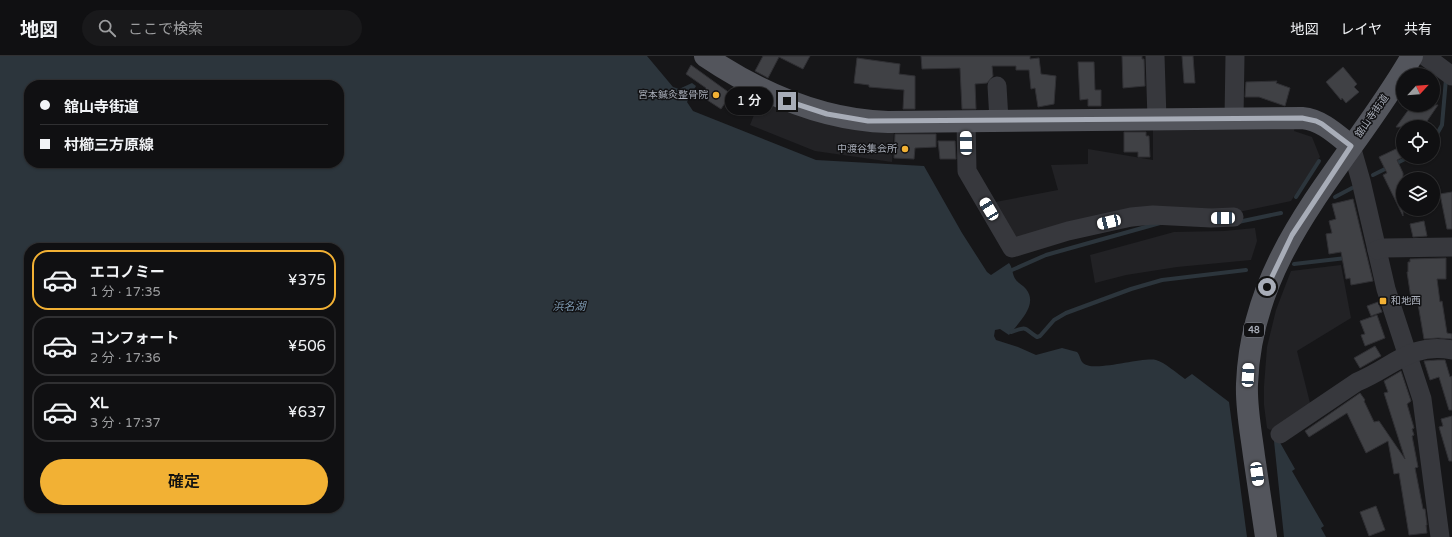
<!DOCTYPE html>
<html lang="ja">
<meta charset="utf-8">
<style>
body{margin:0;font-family:"Varela Round","Noto Sans JP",sans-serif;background:#19191b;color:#f1f3f6;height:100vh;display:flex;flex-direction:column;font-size:15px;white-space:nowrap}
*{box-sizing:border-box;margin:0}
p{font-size:13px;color:#9c9d9f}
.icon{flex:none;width:22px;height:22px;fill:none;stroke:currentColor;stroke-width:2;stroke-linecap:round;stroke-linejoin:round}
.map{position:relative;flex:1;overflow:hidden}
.sheet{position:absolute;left:24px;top:187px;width:320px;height:270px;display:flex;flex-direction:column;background:#101012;border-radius:16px;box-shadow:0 1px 3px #0004,0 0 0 1px #303032}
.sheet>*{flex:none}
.top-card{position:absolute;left:24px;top:24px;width:320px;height:88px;border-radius:16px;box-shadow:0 1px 3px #0004,0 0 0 1px #303032;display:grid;align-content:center;height:88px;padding:0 16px;background:#101012}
.needle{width:26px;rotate:64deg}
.fabs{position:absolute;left:1396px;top:12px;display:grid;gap:8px}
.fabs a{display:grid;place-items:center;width:44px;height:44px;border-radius:50%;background:#101012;box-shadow:0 1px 3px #0004,0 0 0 1px #303032;font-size:20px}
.end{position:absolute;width:18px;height:18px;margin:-9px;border:5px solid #a8adb8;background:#111;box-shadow:0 0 0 2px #111}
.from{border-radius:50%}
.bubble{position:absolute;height:28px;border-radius:14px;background:#101012;box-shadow:0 1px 3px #0004,0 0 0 1px #303032;font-size:13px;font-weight:600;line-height:28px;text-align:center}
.car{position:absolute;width:12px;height:24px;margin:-12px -6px;border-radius:5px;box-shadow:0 0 3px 1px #0007;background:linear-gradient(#fff 24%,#345 0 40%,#fff 0 76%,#345 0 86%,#fff 0)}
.top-card b{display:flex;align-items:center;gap:14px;height:38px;font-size:15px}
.top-card b+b{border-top:1px solid #303032}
.top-card i{width:10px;height:10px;background:#f1f3f6}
ul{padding:7px 0 0;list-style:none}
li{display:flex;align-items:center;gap:12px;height:60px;margin:0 8px 6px;padding:0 8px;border:2px solid #303032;border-radius:16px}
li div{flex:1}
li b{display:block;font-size:15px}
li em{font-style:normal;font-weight:600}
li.selected{border-color:#f2b134}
li>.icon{width:36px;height:36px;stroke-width:1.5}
.button{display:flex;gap:8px;margin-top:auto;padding:8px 16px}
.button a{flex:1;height:46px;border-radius:24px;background:#f2b134;color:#111;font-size:16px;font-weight:600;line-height:46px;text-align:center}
header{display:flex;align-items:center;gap:24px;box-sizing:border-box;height:56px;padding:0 20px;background:#101012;border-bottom:1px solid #303032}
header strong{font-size:19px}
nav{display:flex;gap:22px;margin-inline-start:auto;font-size:14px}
.search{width:280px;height:36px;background:#19191b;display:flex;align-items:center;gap:10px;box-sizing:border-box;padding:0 14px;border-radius:22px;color:#9c9d9f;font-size:15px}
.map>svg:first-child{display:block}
.built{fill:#222225}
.water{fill:#2c353c;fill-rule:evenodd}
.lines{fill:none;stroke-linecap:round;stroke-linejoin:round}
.stream{stroke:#2c353c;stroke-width:4}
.building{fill:#404145;stroke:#303034}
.minor{stroke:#37383d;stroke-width:19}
.major{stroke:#53555c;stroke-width:22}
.route{stroke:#a8adb8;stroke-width:5}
.poi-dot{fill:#f2b134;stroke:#111113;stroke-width:1.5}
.labels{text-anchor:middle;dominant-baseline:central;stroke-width:3;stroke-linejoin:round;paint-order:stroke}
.shield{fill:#111113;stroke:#7b7e86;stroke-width:1}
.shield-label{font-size:9px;font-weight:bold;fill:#a8adb8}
.poi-label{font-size:10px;fill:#a8adb8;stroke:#111113;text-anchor:end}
.street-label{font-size:10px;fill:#a8adb8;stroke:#111113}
.water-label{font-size:11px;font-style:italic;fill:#7f9bb3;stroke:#111113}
</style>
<header>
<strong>地図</strong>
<div class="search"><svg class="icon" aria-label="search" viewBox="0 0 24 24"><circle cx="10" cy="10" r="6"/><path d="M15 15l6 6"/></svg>ここで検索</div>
<nav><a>地図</a><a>レイヤ</a><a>共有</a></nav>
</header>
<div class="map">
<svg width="1452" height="481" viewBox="0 0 1452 481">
<rect width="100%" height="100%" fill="#161618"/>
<g class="built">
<polygon points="760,44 894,75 892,106 815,95 750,69"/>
<polygon points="1295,71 1294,75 1312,81 1320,101 1291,145 1234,157 1018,186 990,147 1058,134 1051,109 1088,108 1088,93 1153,104 1153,73"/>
<polygon points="1255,172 1257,185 1251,204 1177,211 1126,219 1095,227 1090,199 1174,176 1224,175"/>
<polygon points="1341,209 1351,262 1297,295 1311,351 1292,364 1270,374 1267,372 1264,349 1264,330 1267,291 1276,254 1289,220 1291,215"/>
</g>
<g class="water">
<path d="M0,0H647L673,31L679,33L692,27L696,30L687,46L693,55L816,104L924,110L962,177L987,216L991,219L1009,207C1013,212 1012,219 1016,224C1019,228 1023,229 1026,233C1039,249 1018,267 1009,279L1000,273L995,274L994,280L996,284L1018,291L1036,299L1062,292L1077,296C1080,299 1080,304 1083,307C1093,317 1141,301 1156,304C1164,306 1178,318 1185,323L1192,318L1229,346L1247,481H0ZM29,29H339V107H29ZM29,192H339V452H29Z"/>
<polygon points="1278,383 1295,413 1292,415 1324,470 1321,472 1326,481 1284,481 1274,385"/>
</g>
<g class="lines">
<g class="stream">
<polyline points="1433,85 1442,69 1446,23"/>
<polyline points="1373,119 1409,101"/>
<polyline points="1296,141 1319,105"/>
<polyline points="1335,141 1352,132"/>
<polyline points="1238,166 1281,157"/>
<polyline points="1294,208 1346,202"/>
<polyline points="1012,214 1046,199 1160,167"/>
<path d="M1011,276C1029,270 1023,272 1037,281L1040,280L1054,264L1066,257L1131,233L1162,224L1246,214"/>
</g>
</g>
<g class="building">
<polygon points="763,0 810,0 803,13 779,1 768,22 755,15"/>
<polygon points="921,0 1030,0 1030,3 1039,2 1041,18 1056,20 1054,48 1038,51 1035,32 1031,33 1029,14 1016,14 1016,10 992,10 993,20 987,27 975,28 976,53 962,53 960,12 922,13"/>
<polygon points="1122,0 1142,0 1142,3 1144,3 1145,30 1123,32"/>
<polygon points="1182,0 1193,0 1195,27 1184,27"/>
<polygon points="857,2 900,8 899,18 915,20 915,53 903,53 904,34 869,31 869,29 854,27"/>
<polygon points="1078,6 1094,6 1095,34 1101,34 1101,50 1088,50 1088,43 1080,44"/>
<polygon points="691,9 731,38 721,53 701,40 706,32 686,18"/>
<polygon points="1343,11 1357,28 1354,31 1359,36 1346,47 1342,42 1341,44 1326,26"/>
<polygon points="1277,25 1276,27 1290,32 1285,50 1259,41 1245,41 1246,26"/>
<polygon points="1412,49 1438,49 1423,71 1396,71"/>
<polygon points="1124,76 1146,76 1146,80 1149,80 1150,101 1138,101 1138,96 1124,96"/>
<polygon points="895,78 936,78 936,91 915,92 914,103 894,102"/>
<polygon points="938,85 955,85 956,103 940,103"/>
<polygon points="1398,92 1403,101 1397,104 1403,117 1403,160 1383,119 1387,117 1379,101"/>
<polygon points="1452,136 1452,173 1447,173 1440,138"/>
<polygon points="1353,143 1373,225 1351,229 1350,222 1346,223 1341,196 1329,198 1326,178 1332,177 1329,165 1336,163 1332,148"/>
<polygon points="1424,165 1427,180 1413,181 1410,168"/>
<polygon points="1446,202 1446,223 1437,223 1440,246 1442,245 1447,277 1452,278 1452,283 1438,282 1424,283 1418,248 1412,249 1407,216 1408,216 1408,206 1410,206 1410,203"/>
<polygon points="1378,246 1382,256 1371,260 1367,250"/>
<polygon points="1377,259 1385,282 1365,290 1361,279 1365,278 1360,265"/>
<polygon points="1375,290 1381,300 1360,312 1354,302"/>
<polygon points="1437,304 1445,304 1450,321 1452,320 1452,354 1449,354 1439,321 1430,324 1424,305"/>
<polygon points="1401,315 1411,345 1407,348 1414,372 1412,373 1414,379 1412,380 1418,411 1415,412 1423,453 1425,453 1427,469 1426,469 1427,477 1409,479 1399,417 1394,418 1388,385 1366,397 1347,357 1309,381 1305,375 1360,337 1365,344 1364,345 1374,366 1379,365 1405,403 1384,337 1388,336 1384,325"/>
<polygon points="1452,360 1452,405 1449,405 1439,371 1443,370 1441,363"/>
<polygon points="1376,450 1385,474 1369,480 1360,456"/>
</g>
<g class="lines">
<g class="minor">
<polyline points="1155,0 1157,63"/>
<polyline points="1425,0 1452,20"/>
<polyline points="997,30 999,64"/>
<polyline points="1234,62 1235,0"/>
<polyline points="966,65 967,115 1012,192 1068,175 1131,161 1153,159 1211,162 1234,161"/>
<polyline points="1351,90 1361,125 1386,233 1422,343 1440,481"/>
<polyline points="1377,194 1384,192 1452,191"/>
<path d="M1280,378L1357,326C1392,312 1410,286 1452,294"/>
</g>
<g class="major">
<path d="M705,0C760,37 821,64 888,66L1302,62C1322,64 1336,78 1351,90"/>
<path d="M1266,481C1262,454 1258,427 1254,400C1251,376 1246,352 1247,328C1252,192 1349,110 1412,0"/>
</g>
</g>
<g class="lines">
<polyline class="route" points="787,45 827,58 868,65 1302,62 1316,65 1322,68 1351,90 1292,179 1267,231"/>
</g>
<g class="poi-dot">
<circle cx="716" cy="39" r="4"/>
<circle cx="905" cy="93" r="4"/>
<rect x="1379" y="241" width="8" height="8" rx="2"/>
</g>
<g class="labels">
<rect class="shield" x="1244" y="267" width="20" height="14" rx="3"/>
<g class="shield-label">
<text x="1254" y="274">48</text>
</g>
<g class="poi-label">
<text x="708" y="39">宮本鍼灸整骨院</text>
<text x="897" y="93">中渡谷集会所</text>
<text x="1391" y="245" text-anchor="start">和地西</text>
</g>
<g class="street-label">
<text transform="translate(1372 60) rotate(-55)">舘山寺街道</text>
</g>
<g class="water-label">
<text x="569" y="250">浜名湖</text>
</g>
</g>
</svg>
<div class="fabs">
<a><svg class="needle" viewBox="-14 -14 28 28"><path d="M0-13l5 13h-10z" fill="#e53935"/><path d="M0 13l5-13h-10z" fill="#9c9d9f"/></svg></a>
<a><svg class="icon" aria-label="locate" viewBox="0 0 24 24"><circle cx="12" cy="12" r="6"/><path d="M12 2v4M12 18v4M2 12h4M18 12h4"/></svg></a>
<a><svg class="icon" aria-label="layers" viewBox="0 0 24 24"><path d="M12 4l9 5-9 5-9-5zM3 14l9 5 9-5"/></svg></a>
</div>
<i class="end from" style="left:1267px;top:231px"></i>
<i class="end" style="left:787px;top:45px"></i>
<div class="bubble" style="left:725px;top:31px;width:48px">1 分</div>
<i class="car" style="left:966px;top:87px;rotate:359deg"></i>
<i class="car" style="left:989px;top:153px;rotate:329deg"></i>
<i class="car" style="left:1223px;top:162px;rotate:269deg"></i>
<i class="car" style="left:1109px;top:166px;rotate:257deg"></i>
<i class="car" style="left:1248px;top:319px;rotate:3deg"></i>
<i class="car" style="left:1257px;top:418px;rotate:172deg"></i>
<div class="top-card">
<b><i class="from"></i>舘山寺街道</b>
<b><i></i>村櫛三方原線</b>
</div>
<section class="sheet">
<ul>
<li class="selected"><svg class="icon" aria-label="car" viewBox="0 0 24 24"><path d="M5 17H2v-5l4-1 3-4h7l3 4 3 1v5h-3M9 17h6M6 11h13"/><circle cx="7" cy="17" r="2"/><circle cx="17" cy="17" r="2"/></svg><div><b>エコノミー</b><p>1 分 · 17:35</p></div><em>¥375</em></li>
<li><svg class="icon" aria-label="car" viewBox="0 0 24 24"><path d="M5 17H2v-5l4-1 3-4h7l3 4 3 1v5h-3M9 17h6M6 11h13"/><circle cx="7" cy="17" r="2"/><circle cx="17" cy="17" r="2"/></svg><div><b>コンフォート</b><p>2 分 · 17:36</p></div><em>¥506</em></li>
<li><svg class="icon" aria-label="car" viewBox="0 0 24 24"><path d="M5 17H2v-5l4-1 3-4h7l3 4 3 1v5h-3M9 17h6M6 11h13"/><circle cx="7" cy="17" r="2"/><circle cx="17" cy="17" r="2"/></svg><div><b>XL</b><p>3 分 · 17:37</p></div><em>¥637</em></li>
</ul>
<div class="button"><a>確定</a></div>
</section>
</div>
